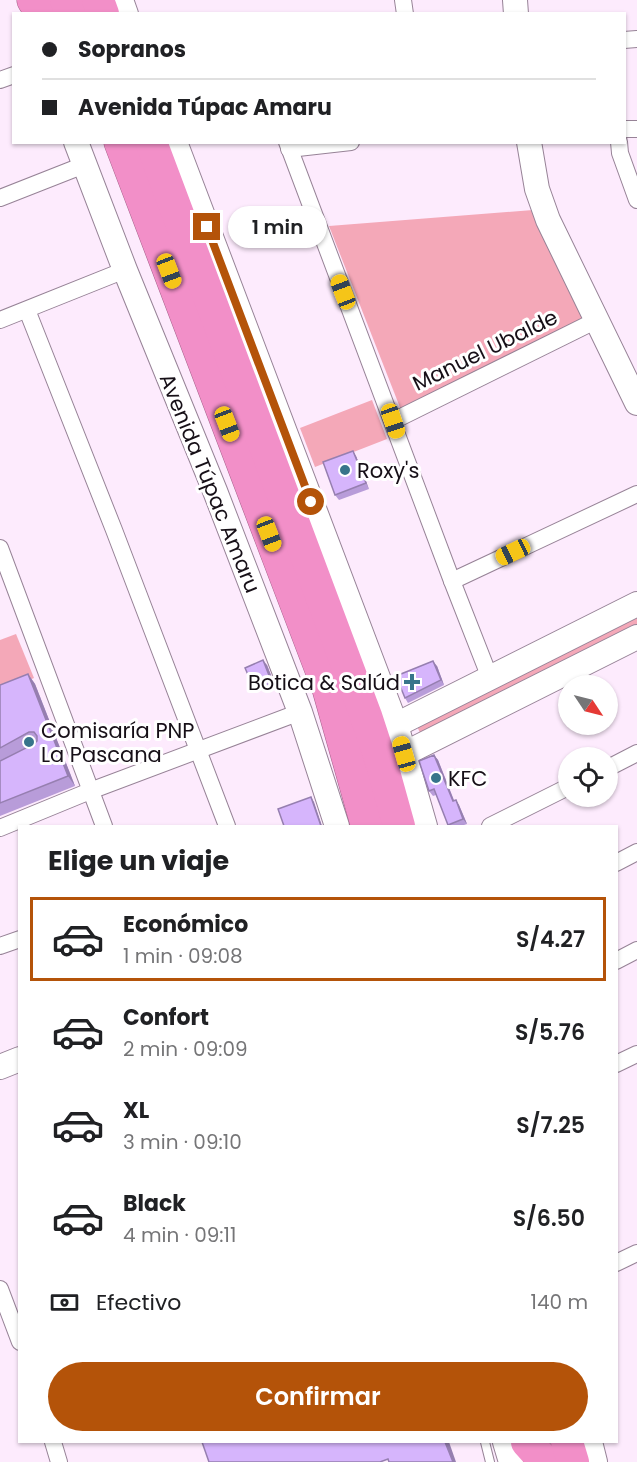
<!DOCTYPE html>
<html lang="es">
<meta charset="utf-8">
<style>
body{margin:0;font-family:Poppins,sans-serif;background:#f6f6f6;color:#202124;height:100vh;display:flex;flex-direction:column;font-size:22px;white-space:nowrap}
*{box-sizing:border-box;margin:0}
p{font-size:20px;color:#757577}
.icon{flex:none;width:33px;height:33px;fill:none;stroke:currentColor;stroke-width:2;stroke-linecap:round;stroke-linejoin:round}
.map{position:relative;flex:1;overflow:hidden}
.sheet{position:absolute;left:18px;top:825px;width:600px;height:618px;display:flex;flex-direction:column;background:#fff;border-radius:0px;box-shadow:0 2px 4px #0004}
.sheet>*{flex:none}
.hud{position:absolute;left:12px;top:12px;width:614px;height:132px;border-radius:0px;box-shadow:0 2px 4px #0004;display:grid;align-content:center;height:132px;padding:0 30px;background:#fff}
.needle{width:39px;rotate:125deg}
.tools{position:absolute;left:558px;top:675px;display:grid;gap:12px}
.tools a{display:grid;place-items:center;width:60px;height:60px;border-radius:50%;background:#fff;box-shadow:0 2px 4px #0004;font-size:30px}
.end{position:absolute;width:27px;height:27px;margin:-14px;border:8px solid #b45309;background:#fff;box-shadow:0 0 0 3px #fff}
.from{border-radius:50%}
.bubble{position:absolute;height:42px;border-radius:21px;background:#fff;box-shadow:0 2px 4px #0004;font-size:20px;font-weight:600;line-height:42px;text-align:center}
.car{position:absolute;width:18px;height:36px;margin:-18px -9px;border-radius:8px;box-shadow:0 0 4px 2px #0007;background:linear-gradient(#f5c518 24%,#345 0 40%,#f5c518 0 76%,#345 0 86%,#f5c518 0)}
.hud b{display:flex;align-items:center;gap:21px;height:57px;font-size:22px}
.hud b+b{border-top:2px solid #e0e0e0}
.hud i{width:15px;height:15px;background:#202124}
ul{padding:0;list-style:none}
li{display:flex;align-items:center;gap:18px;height:84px;margin:0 12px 9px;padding:0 18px;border:3px solid transparent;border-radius:0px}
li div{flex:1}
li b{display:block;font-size:22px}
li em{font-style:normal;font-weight:600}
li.selected{border-color:#b45309}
li>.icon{width:54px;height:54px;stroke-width:1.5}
h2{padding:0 30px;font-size:27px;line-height:72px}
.pay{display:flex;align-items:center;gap:15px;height:66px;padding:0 30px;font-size:22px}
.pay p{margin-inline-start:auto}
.cta{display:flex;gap:12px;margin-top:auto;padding:12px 30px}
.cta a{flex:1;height:69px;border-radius:36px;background:#b45309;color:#fff;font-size:24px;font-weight:600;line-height:69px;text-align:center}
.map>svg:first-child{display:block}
.green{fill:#f4a8b8}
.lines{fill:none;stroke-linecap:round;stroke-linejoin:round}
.lane-casing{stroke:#978397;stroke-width:10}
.street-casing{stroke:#978397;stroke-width:18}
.secondary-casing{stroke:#978397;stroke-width:26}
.highway-casing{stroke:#a5628a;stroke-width:33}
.lane{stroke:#fff;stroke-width:8}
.street{stroke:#fff;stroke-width:16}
.secondary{stroke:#fff;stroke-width:24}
.highway{stroke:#f28fc8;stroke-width:32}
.wall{fill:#b89cd9}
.shaded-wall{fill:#967fb0}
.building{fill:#d6b5fc;stroke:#967fb0;stroke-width:1.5}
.route{stroke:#b45309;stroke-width:8}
.poi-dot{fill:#37748b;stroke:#fff;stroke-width:2}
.labels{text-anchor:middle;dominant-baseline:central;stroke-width:6;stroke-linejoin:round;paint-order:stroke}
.street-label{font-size:21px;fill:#160f17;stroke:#fff}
.poi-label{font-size:21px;fill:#160f17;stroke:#fff;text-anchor:start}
</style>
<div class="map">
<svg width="637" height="1462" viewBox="0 0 637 1462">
<rect width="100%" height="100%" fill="#fdebfd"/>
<g class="green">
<polygon points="533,210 587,316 401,410 329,226"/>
<polygon points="372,400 387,439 315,467 300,428"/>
<polygon points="637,613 637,630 422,737 415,722"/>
<polygon points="16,634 34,678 0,692 0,640"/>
</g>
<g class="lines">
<g class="lane-casing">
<polyline id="lane" points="485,1442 490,1462"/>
</g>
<g class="street-casing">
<g id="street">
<polyline points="403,0 405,14"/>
<polyline points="624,40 637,39"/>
<polyline points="0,80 14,75"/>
<polyline points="624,129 637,129"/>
<polyline points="287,142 452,581 490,678"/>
<polyline points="619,142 620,153 637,200"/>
<polyline points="289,149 351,142"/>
<polyline points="0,198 84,165"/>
<polyline points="27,310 114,530 227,826"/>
<polyline points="0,320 125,270"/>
<polyline points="393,421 597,320"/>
<polyline points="0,548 104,826"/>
<polyline points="452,581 637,494"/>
<polyline points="608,768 637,753"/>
<polyline points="490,826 568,787"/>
<polyline points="0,828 90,791 300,712"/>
<polyline points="616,863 637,852"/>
<polyline points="0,946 20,939"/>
<polyline points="616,961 637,950"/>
<polyline points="616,1064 637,1054"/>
<polyline points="616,1263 637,1253"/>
<polyline points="0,1289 20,1342"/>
<polyline points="53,1442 59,1462"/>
</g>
</g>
<g class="secondary-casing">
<g id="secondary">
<polyline points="121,0 126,14"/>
<polyline points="515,0 516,14"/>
<polyline points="76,142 125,270 215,491 300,712 337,826"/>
<polyline points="175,142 396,725 425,826"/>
<polyline points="529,142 537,189 548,220 637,403"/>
<polyline points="382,732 637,604"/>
<polyline points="390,761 637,637"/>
<polyline points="0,1067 20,1059"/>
<polyline points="505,1442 511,1462"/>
<polyline points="590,1442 595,1462"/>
</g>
</g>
<g class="highway-casing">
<g id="highway">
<polyline points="33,0 42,14"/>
<polyline points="66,0 71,14"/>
<polyline points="98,0 103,14"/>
<polyline points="120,142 328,688 367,826"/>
<polyline points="151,142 366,716 382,765 399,826"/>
<polyline points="527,1442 544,1461"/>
<polyline points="567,1442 573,1462"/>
</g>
</g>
<use href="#lane" class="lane"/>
<use href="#street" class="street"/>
<use href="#secondary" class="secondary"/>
<use href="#highway" class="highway"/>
</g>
<g class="wall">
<polygon points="356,456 369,489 339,500 335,495"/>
<polygon points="267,665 274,683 256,691 253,686"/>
<polygon points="437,666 444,685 408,703 405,698"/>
<polygon points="28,674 35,684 75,786 0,816 0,685"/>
<polygon points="434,755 438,760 454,800 456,800 459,805 467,824 461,826 450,826 436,795 433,796 429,791"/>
</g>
<g class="shaded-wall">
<polygon points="353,451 356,456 369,489 366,483"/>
<polygon points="263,660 267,665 274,683 270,678"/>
<polygon points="433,661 437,666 444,685 441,680"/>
<polygon points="28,674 35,684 75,786 68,776"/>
<polygon points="434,755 438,760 456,806 453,801"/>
<polygon points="311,797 314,802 322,826 320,825"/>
<polygon points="456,800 459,805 467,824 463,819"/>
<polygon points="445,1442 449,1442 456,1462 453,1462"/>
</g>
<g class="building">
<polygon points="353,451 366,483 335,495 323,462"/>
<polygon points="263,660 270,678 253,686 245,668"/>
<polygon points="433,661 441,680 405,698 396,676"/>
<polygon points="28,674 68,776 0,803 0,761 34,744 37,741 37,736 34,732 29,732 0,748 0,685"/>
<polygon points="434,755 453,801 456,800 463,819 448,825 434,789 429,791 419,761"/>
<polygon points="311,797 321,826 284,826 278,809"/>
<polygon points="202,1442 445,1442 453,1462 389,1462 388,1459 380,1462 209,1462"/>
</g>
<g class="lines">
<polyline class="route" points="207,227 311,502"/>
</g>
<g class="poi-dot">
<circle cx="345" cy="470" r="6"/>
<path d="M409 673h6v6h6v6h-6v6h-6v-6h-6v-6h6z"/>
<circle cx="29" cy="742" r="6"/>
<circle cx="436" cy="778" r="6"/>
</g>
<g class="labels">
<g class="street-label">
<text transform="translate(485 350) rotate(-26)">Manuel Ubalde</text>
<text transform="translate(210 483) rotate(68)">Avenida Túpac Amaru</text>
</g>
<g class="poi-label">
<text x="357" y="470">Roxy's</text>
<text x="400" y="682" text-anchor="end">Botica &amp; Salúd</text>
<text x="41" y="730">Comisaría PNP<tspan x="41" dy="24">La Pascana</tspan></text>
<text x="448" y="778">KFC</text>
</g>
</g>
</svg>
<div class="tools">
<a><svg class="needle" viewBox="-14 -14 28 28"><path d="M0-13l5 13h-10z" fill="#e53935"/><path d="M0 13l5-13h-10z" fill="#757577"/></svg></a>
<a><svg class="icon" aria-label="locate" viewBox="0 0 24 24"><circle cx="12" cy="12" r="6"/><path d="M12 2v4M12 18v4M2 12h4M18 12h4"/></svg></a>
</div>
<i class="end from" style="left:311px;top:502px"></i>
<i class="end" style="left:207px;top:227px"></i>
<div class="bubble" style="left:228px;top:206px;width:99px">1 min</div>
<i class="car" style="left:169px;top:271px;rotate:159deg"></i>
<i class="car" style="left:343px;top:292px;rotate:339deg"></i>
<i class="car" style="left:393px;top:421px;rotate:161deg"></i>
<i class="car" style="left:227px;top:424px;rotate:159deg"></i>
<i class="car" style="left:269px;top:534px;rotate:159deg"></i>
<i class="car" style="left:513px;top:552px;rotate:245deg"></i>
<i class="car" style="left:404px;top:754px;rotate:344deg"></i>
<div class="hud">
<b><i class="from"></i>Sopranos</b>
<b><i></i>Avenida Túpac Amaru</b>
</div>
<section class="sheet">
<h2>Elige un viaje</h2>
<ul>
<li class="selected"><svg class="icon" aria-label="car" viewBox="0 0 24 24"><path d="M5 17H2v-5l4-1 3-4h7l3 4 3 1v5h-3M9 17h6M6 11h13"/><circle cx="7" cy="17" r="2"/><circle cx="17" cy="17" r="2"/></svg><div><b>Económico</b><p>1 min · 09:08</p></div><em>S/4.27</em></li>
<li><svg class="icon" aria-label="car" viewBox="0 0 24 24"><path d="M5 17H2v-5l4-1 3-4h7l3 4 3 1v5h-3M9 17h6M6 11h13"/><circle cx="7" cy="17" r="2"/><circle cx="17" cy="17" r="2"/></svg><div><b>Confort</b><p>2 min · 09:09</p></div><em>S/5.76</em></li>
<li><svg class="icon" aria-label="car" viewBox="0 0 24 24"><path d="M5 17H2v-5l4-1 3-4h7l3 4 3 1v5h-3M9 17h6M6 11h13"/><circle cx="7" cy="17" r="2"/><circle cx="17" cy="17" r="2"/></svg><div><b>XL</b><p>3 min · 09:10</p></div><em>S/7.25</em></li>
<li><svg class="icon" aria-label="car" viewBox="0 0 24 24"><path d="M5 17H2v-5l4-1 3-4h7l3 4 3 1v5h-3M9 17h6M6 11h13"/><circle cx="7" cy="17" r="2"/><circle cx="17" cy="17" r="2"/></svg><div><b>Black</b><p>4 min · 09:11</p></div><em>S/6.50</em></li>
</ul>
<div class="pay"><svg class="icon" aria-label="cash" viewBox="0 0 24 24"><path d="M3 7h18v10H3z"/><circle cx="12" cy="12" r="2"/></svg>Efectivo<p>140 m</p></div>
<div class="cta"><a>Confirmar</a></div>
</section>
</div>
